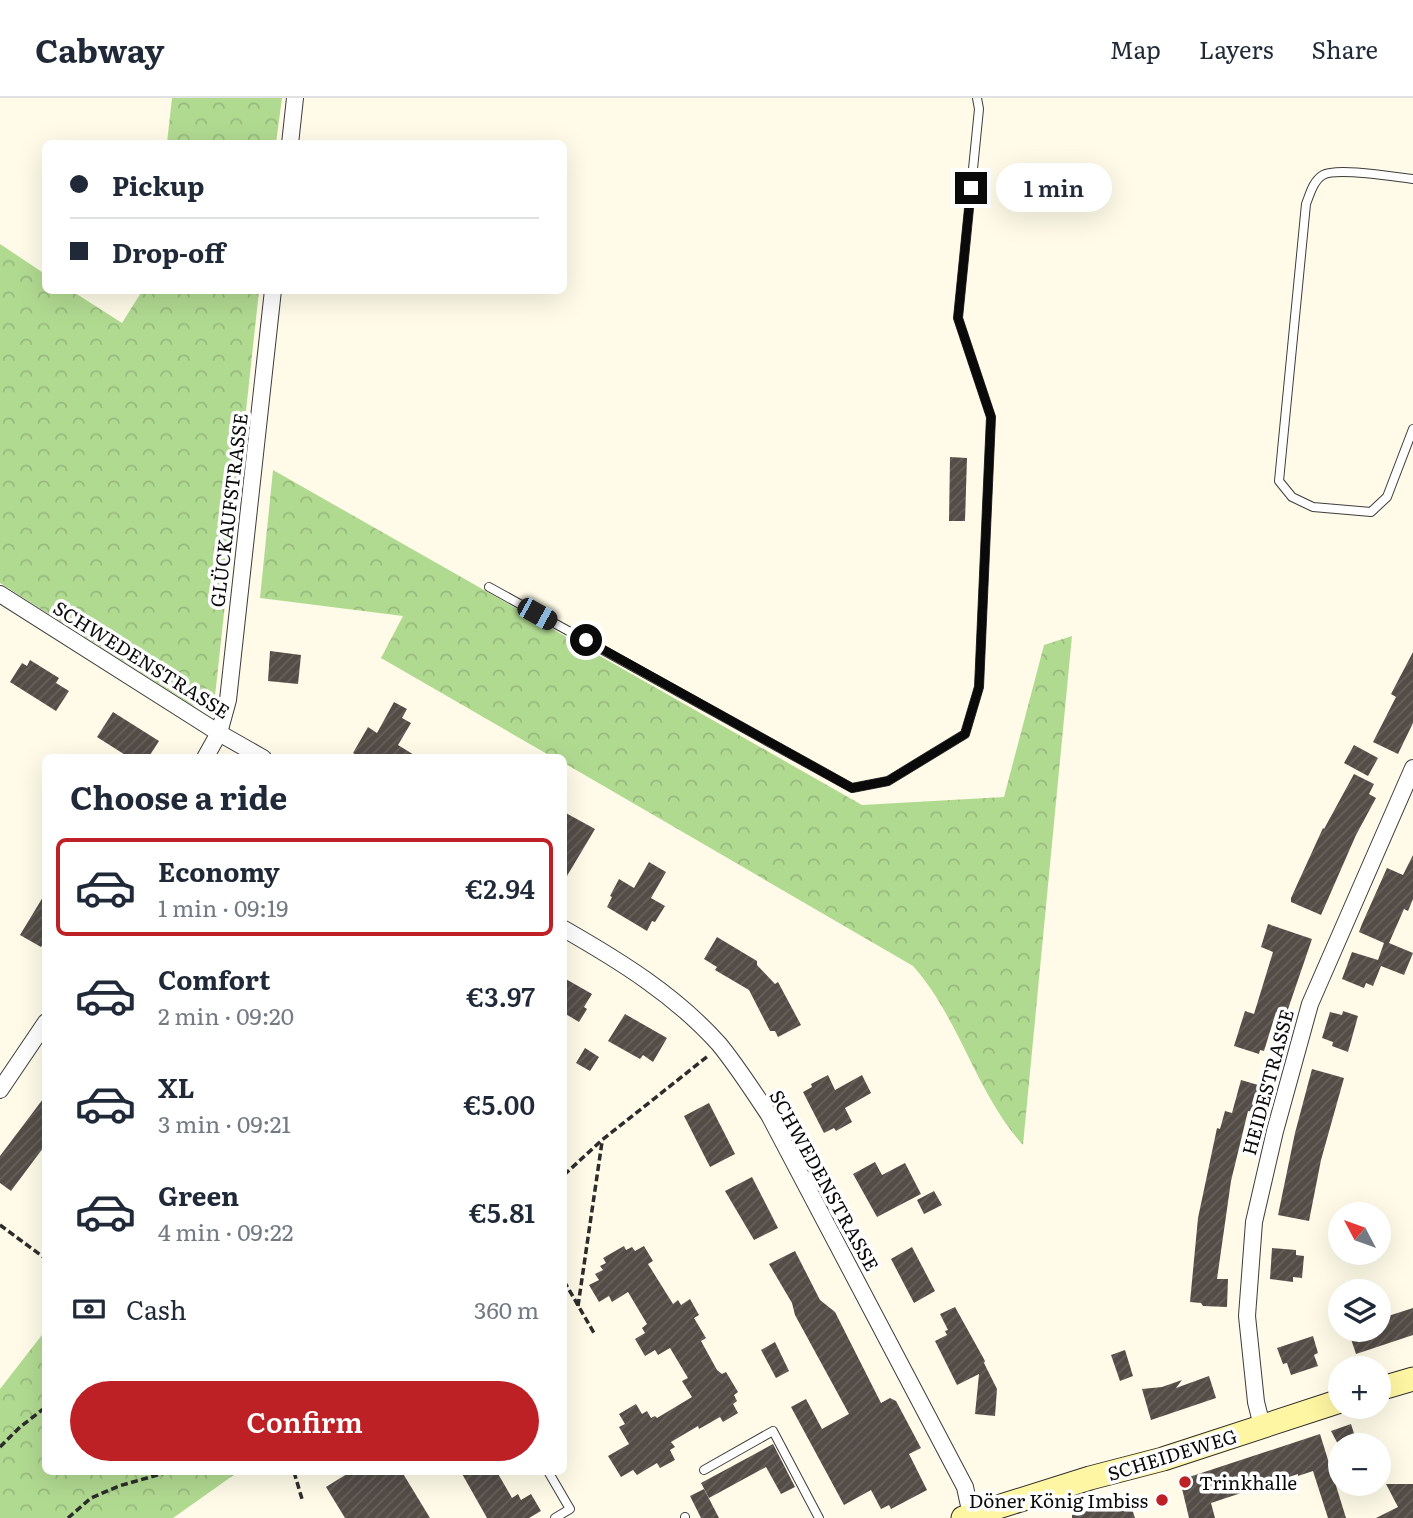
<!DOCTYPE html>
<meta charset="utf-8">
<style>
body{margin:0;font-family:Literata,serif;background:#f2f2f3;color:#1f2937;height:100vh;display:flex;flex-direction:column;font-size:26px;white-space:nowrap}
*{box-sizing:border-box;margin:0}
p{font-size:23px;color:#747a83}
.icon{flex:none;width:38px;height:38px;fill:none;stroke:currentColor;stroke-width:2;stroke-linecap:round;stroke-linejoin:round}
.map{position:relative;flex:1;overflow:hidden}
.drawer{position:absolute;left:42px;top:656px;width:525px;height:721px;display:flex;flex-direction:column;background:#fff;border-radius:10px;box-shadow:0 7px 28px #0002}
.drawer>*{flex:none}
.guide{position:absolute;left:42px;top:42px;width:525px;height:154px;border-radius:10px;box-shadow:0 7px 28px #0002;display:grid;align-content:center;height:154px;padding:0 28px;background:#fff}
.needle{width:46px;rotate:311deg}
.fabs{position:absolute;left:1328px;top:1104px;display:grid;gap:14px}
.fabs a{display:grid;place-items:center;width:63px;height:63px;border-radius:50%;background:#fff;box-shadow:0 7px 28px #0002;font-size:35px}
.end{position:absolute;width:32px;height:32px;margin:-16px;border:9px solid #0a0a0a;background:#fff;box-shadow:0 0 0 4px #fff}
.from{border-radius:50%}
.bubble{position:absolute;height:49px;border-radius:24px;background:#fff;box-shadow:0 7px 28px #0002;font-size:23px;font-weight:600;line-height:49px;text-align:center}
.car{position:absolute;width:21px;height:42px;margin:-21px -10px;border-radius:9px;box-shadow:0 0 5px 2px #0007;background:linear-gradient(#222 24%,#8ab4d8 0 40%,#222 0 76%,#8ab4d8 0 86%,#222 0)}
.guide b{display:flex;align-items:center;gap:24px;height:66px;font-size:26px}
.guide b+b{border-top:2px solid #e0e1e3}
.guide i{width:18px;height:18px;background:#1f2937}
ul{padding:0;list-style:none}
li{display:flex;align-items:center;gap:21px;height:98px;margin:0 14px 10px;padding:0 14px;border:4px solid transparent;border-radius:10px}
li div{flex:1}
li b{display:block;font-size:26px}
li em{font-style:normal;font-weight:600}
li.on{border-color:#bd2025}
li>.icon{width:63px;height:63px;stroke-width:1.5}
h2{padding:0 28px;font-size:32px;line-height:84px}
.pay{display:flex;align-items:center;gap:18px;height:77px;padding:0 28px;font-size:26px}
.pay p{margin-inline-start:auto}
.button{display:flex;gap:14px;margin-top:auto;padding:14px 28px}
.button a{flex:1;height:80px;border-radius:42px;background:#bd2025;color:#fff;font-size:28px;font-weight:600;line-height:80px;text-align:center}
header{display:flex;align-items:center;gap:42px;box-sizing:border-box;height:98px;padding:0 35px;background:#fff;border-bottom:2px solid #e0e1e3}
header strong{font-size:33px}
nav{display:flex;gap:38px;margin-inline-start:auto;font-size:24px}
.map>svg:first-child{display:block}
.forest{fill:url(#forest-crowns)}
.building{fill:url(#building-hatch)}
.lines{fill:none;stroke-linecap:round;stroke-linejoin:round}
.lane-casing{stroke:#3d3d3d;stroke-width:10}
.street-casing{stroke:#3d3d3d;stroke-width:18}
.secondary-casing{stroke:#2c2c2c;stroke-width:25}
.path{stroke:#2c2c2c;stroke-width:3.5;stroke-dasharray:7 3.5;stroke-linecap:butt}
.lane{stroke:#fff;stroke-width:8}
.street{stroke:#fff;stroke-width:16}
.secondary{stroke:#fff6a3;stroke-width:23}
.route{stroke:#0a0a0a;stroke-width:9}
.poi-dot{fill:#bd2025;stroke:#fff;stroke-width:2.5}
.labels{text-anchor:middle;dominant-baseline:central;stroke-width:7;stroke-linejoin:round;paint-order:stroke}
.street-label{font-size:19px;fill:#0a0a0a;stroke:#fff}
.poi-label{font-size:19px;fill:#0a0a0a;stroke:#fff;text-anchor:start}
</style>
<header>
<strong>Cabway</strong>
<nav><a>Map</a><a>Layers</a><a>Share</a></nav>
</header>
<div class="map">
<svg width="1413" height="1420" viewBox="0 0 1413 1420">
<defs>
<pattern id="forest-crowns" width="20" height="18" patternUnits="userSpaceOnUse" patternTransform="scale(1.75)"><rect width="20" height="18" fill="#b1da91"/><path d="M2 6a3 3 0 1 1 6 0M12 15a3 3 0 1 1 6 0" fill="none" stroke="#97ba7c"/></pattern>
<pattern id="building-hatch" width="6" height="6" patternUnits="userSpaceOnUse" patternTransform="scale(1.75)"><rect width="6" height="6" fill="#534c47"/><path d="M-1 1l2-2M0 6l6-6M5 7l2-2" fill="none" stroke="#67615d"/></pattern>
</defs>
<rect width="100%" height="100%" fill="#fffbe8"/>
<g class="forest">
<polygon points="172,0 282,0 276,45 167,45"/>
<path d="M0,146L45,176L46,192L72,193L122,225L142,193H259L215,598C209,608 203,610 192,607L0,485Z"/>
<path d="M273,372L862,707L1004,699L1044,547L1072,538L1023,1047C976,995 960,921 913,868L564,665V660H554L381,560L403,518L260,500Z"/>
<polygon points="45,1233 46,1374 238,1374 173,1420 0,1420 0,1291"/>
</g>
<g class="building">
<polygon points="950,359 967,360 965,423 949,423"/>
<polygon points="270,553 301,557 298,586 268,583"/>
<polygon points="1413,554 1413,625 1398,656 1373,644 1396,599 1391,596"/>
<polygon points="30,562 59,580 56,585 69,593 56,613 10,584 22,565 27,568"/>
<polygon points="394,604 407,611 402,620 411,625 398,647 419,660 361,660 353,655 368,629 377,635"/>
<polygon points="113,614 159,643 148,660 130,660 97,639"/>
<polygon points="1354,647 1378,660 1368,678 1344,665"/>
<polygon points="1354,676 1374,686 1369,696 1376,700 1356,737 1321,817 1291,804 1291,800 1323,730 1324,731"/>
<polygon points="564,714 595,731 564,783"/>
<polygon points="1413,757 1413,801 1408,813 1404,811 1389,845 1413,855 1404,877 1381,868 1373,888 1366,885 1364,890 1342,881 1352,854 1378,862 1384,845 1359,834 1362,826 1387,770 1403,777"/>
<polygon points="649,764 666,774 651,800 665,808 655,824 652,823 647,833 607,809 612,799 610,798 619,781 634,790"/>
<polygon points="46,794 46,841 41,849 20,837"/>
<polygon points="1268,826 1312,841 1286,917 1276,914 1264,953 1260,952 1259,956 1234,948 1245,913 1254,916 1273,854 1261,849"/>
<polygon points="717,839 757,863 757,867 775,886 778,884 801,927 778,939 775,933 770,933 749,892 715,872 717,869 704,861"/>
<polygon points="564,880 592,896 584,909 587,911 579,924 564,915"/>
<polygon points="1343,913 1358,918 1348,954 1332,948 1333,944 1322,940 1330,914 1342,917"/>
<polygon points="625,916 667,940 653,964 643,957 640,961 608,943"/>
<polygon points="585,950 599,959 590,973 576,965"/>
<polygon points="1312,971 1344,980 1321,1062 1309,1123 1278,1117 1295,1035"/>
<polygon points="828,977 835,992 862,977 871,995 845,1010 852,1024 836,1033 834,1030 824,1035 803,994 812,989 811,986"/>
<polygon points="1241,982 1265,989 1259,1015 1248,1013 1231,1083 1217,1181 1228,1181 1227,1209 1203,1208 1201,1205 1190,1204 1198,1120 1217,1030 1220,1031 1225,1013 1232,1015"/>
<polygon points="46,997 46,1046 11,1093 0,1085 0,1058"/>
<polygon points="709,1005 735,1056 710,1069 684,1018"/>
<polygon points="875,1064 882,1077 905,1065 921,1096 877,1119 853,1076"/>
<polygon points="752,1079 778,1130 754,1142 725,1093"/>
<polygon points="934,1093 942,1107 924,1116 917,1102"/>
<polygon points="624,1148 626,1152 632,1149 635,1153 644,1148 653,1163 648,1166 673,1206 678,1202 681,1207 690,1201 699,1217 694,1220 706,1240 701,1243 717,1272 722,1276 726,1274 738,1294 734,1297 737,1303 733,1306 738,1315 723,1324 720,1319 699,1331 698,1328 671,1344 675,1349 670,1352 675,1362 660,1370 657,1365 637,1377 633,1372 621,1379 608,1358 629,1346 619,1329 625,1326 619,1316 636,1306 642,1316 647,1313 651,1320 655,1318 657,1320 692,1299 682,1283 688,1280 670,1250 658,1257 655,1252 645,1258 635,1241 645,1235 642,1230 647,1226 628,1194 612,1204 609,1198 599,1204 589,1187 599,1182 595,1176 603,1172 600,1168 606,1165 603,1160"/>
<polygon points="912,1149 935,1193 914,1205 891,1161"/>
<polygon points="1272,1150 1296,1152 1296,1157 1304,1158 1302,1180 1293,1179 1293,1184 1270,1181"/>
<polygon points="795,1153 820,1202 835,1214 881,1305 890,1300 896,1303 921,1350 909,1356 927,1392 891,1411 889,1407 881,1411 871,1392 844,1407 791,1309 806,1301 822,1331 849,1316 795,1217 792,1205 769,1166"/>
<polygon points="955,1209 985,1263 984,1265 997,1291 995,1318 975,1316 979,1276 957,1287 935,1243 947,1237 945,1233 948,1232 940,1216"/>
<polygon points="1413,1210 1413,1237 1356,1256 1348,1232 1379,1232 1379,1221"/>
<polygon points="1313,1238 1318,1255 1314,1257 1318,1268 1291,1277 1287,1265 1283,1266 1277,1250"/>
<polygon points="775,1244 789,1273 776,1280 761,1252"/>
<polygon points="1125,1252 1133,1278 1120,1283 1111,1257"/>
<polygon points="1209,1278 1216,1300 1151,1322 1142,1291 1162,1289 1182,1282 1176,1290"/>
<polygon points="1351,1326 1358,1348 1339,1348 1331,1333"/>
<polygon points="1320,1336 1346,1420 1328,1420 1313,1373 1298,1378 1298,1376 1211,1405 1215,1420 1189,1420 1180,1382"/>
<polygon points="773,1346 795,1389 781,1396 766,1369 709,1400 701,1385"/>
<polygon points="350,1374 402,1374 430,1420 345,1420 326,1389"/>
<polygon points="461,1374 497,1374 512,1400 518,1396 521,1402 531,1396 541,1413 529,1420 487,1420"/>
<polygon points="1386,1386 1413,1386 1413,1420 1376,1420 1398,1409"/>
<polygon points="704,1391 719,1420 701,1420 690,1398"/>
<polygon points="1128,1399 1135,1420 1072,1420 1072,1417"/>
</g>
<g class="lines">
<g class="lane-casing">
<g id="lane">
<path d="M1413,81C1395,79 1337,69 1323,77C1313,83 1310,96 1306,106L1279,383L1292,399L1313,409L1371,414L1387,399L1413,331"/>
<polyline points="489,489 852,690 888,683 965,636 979,589 991,319 958,220 979,11 977,0"/>
<polyline points="704,1372 773,1333 819,1420"/>
<polyline points="549,1375 570,1411 555,1420"/>
<polyline points="685,1420 685,1419"/>
</g>
</g>
<g class="street-casing">
<g id="street">
<polyline points="290,46 295,0"/>
<polyline points="0,496 219,635 263,660"/>
<polyline points="205,660 219,635 228,602 273,192"/>
<path d="M564,831C620,863 675,897 719,946C737,968 753,993 769,1017L965,1389L971,1417"/>
<polyline points="0,992 46,924"/>
<polyline points="1262,1328 1256,1304 1247,1218 1254,1124 1275,1033 1310,906 1413,670"/>
</g>
</g>
<g class="secondary-casing">
<g id="secondary">
<polyline points="1379,1291 1413,1281"/>
<polyline points="963,1420 1090,1380 1163,1361 1340,1303"/>
</g>
</g>
<g class="path">
<polyline points="564,1077 602,1042 708,958"/>
<polyline points="0,1127 46,1161"/>
<polyline points="564,1183 594,1235"/>
<polyline points="578,1208 602,1044"/>
<polyline points="0,1349 20,1329 46,1309"/>
<polyline points="294,1374 302,1401"/>
<polyline points="68,1420 91,1400 119,1388 168,1374"/>
</g>
<use href="#lane" class="lane"/>
<use href="#street" class="street"/>
<use href="#secondary" class="secondary"/>
</g>
<g class="lines">
<polyline class="route" points="586,542 852,690 888,683 965,636 979,589 991,319 958,220 971,90"/>
</g>
<g class="poi-dot">
<circle cx="1185" cy="1384" r="7"/>
<circle cx="1162" cy="1402" r="7"/>
</g>
<g class="labels">
<g class="street-label">
<text transform="translate(228 412) rotate(-83)">GLÜCKAUFSTRASSE</text>
<text transform="translate(142 561) rotate(32)">SCHWEDENSTRASSE</text>
<text transform="translate(1267 984) rotate(-75)">HEIDESTRASSE</text>
<text transform="translate(825 1082) rotate(61)">SCHWEDENSTRASSE</text>
<text transform="translate(1172 1356) rotate(-17)">SCHEIDEWEG</text>
</g>
<g class="poi-label">
<text x="1199" y="1384">Trinkhalle</text>
<text x="1148" y="1402" text-anchor="end">Döner König Imbiss</text>
</g>
</g>
</svg>
<div class="fabs">
<a><svg class="needle" viewBox="-14 -14 28 28"><path d="M0-13l5 13h-10z" fill="#e53935"/><path d="M0 13l5-13h-10z" fill="#747a83"/></svg></a>
<a><svg class="icon" aria-label="layers" viewBox="0 0 24 24"><path d="M12 4l9 5-9 5-9-5zM3 14l9 5 9-5"/></svg></a>
<a>+</a>
<a>−</a>
</div>
<i class="end from" style="left:586px;top:542px"></i>
<i class="end" style="left:971px;top:90px"></i>
<div class="bubble" style="left:996px;top:65px;width:116px">1 min</div>
<i class="car" style="left:537px;top:516px;rotate:119deg"></i>
<div class="guide">
<b><i class="from"></i>Pickup</b>
<b><i></i>Drop-off</b>
</div>
<section class="drawer">
<h2>Choose a ride</h2>
<ul>
<li class="on"><svg class="icon" aria-label="car" viewBox="0 0 24 24"><path d="M5 17H2v-5l4-1 3-4h7l3 4 3 1v5h-3M9 17h6M6 11h13"/><circle cx="7" cy="17" r="2"/><circle cx="17" cy="17" r="2"/></svg><div><b>Economy</b><p>1 min · 09:19</p></div><em>€2.94</em></li>
<li><svg class="icon" aria-label="car" viewBox="0 0 24 24"><path d="M5 17H2v-5l4-1 3-4h7l3 4 3 1v5h-3M9 17h6M6 11h13"/><circle cx="7" cy="17" r="2"/><circle cx="17" cy="17" r="2"/></svg><div><b>Comfort</b><p>2 min · 09:20</p></div><em>€3.97</em></li>
<li><svg class="icon" aria-label="car" viewBox="0 0 24 24"><path d="M5 17H2v-5l4-1 3-4h7l3 4 3 1v5h-3M9 17h6M6 11h13"/><circle cx="7" cy="17" r="2"/><circle cx="17" cy="17" r="2"/></svg><div><b>XL</b><p>3 min · 09:21</p></div><em>€5.00</em></li>
<li><svg class="icon" aria-label="car" viewBox="0 0 24 24"><path d="M5 17H2v-5l4-1 3-4h7l3 4 3 1v5h-3M9 17h6M6 11h13"/><circle cx="7" cy="17" r="2"/><circle cx="17" cy="17" r="2"/></svg><div><b>Green</b><p>4 min · 09:22</p></div><em>€5.81</em></li>
</ul>
<div class="pay"><svg class="icon" aria-label="cash" viewBox="0 0 24 24"><path d="M3 7h18v10H3z"/><circle cx="12" cy="12" r="2"/></svg>Cash<p>360 m</p></div>
<div class="button"><a>Confirm</a></div>
</section>
</div>
